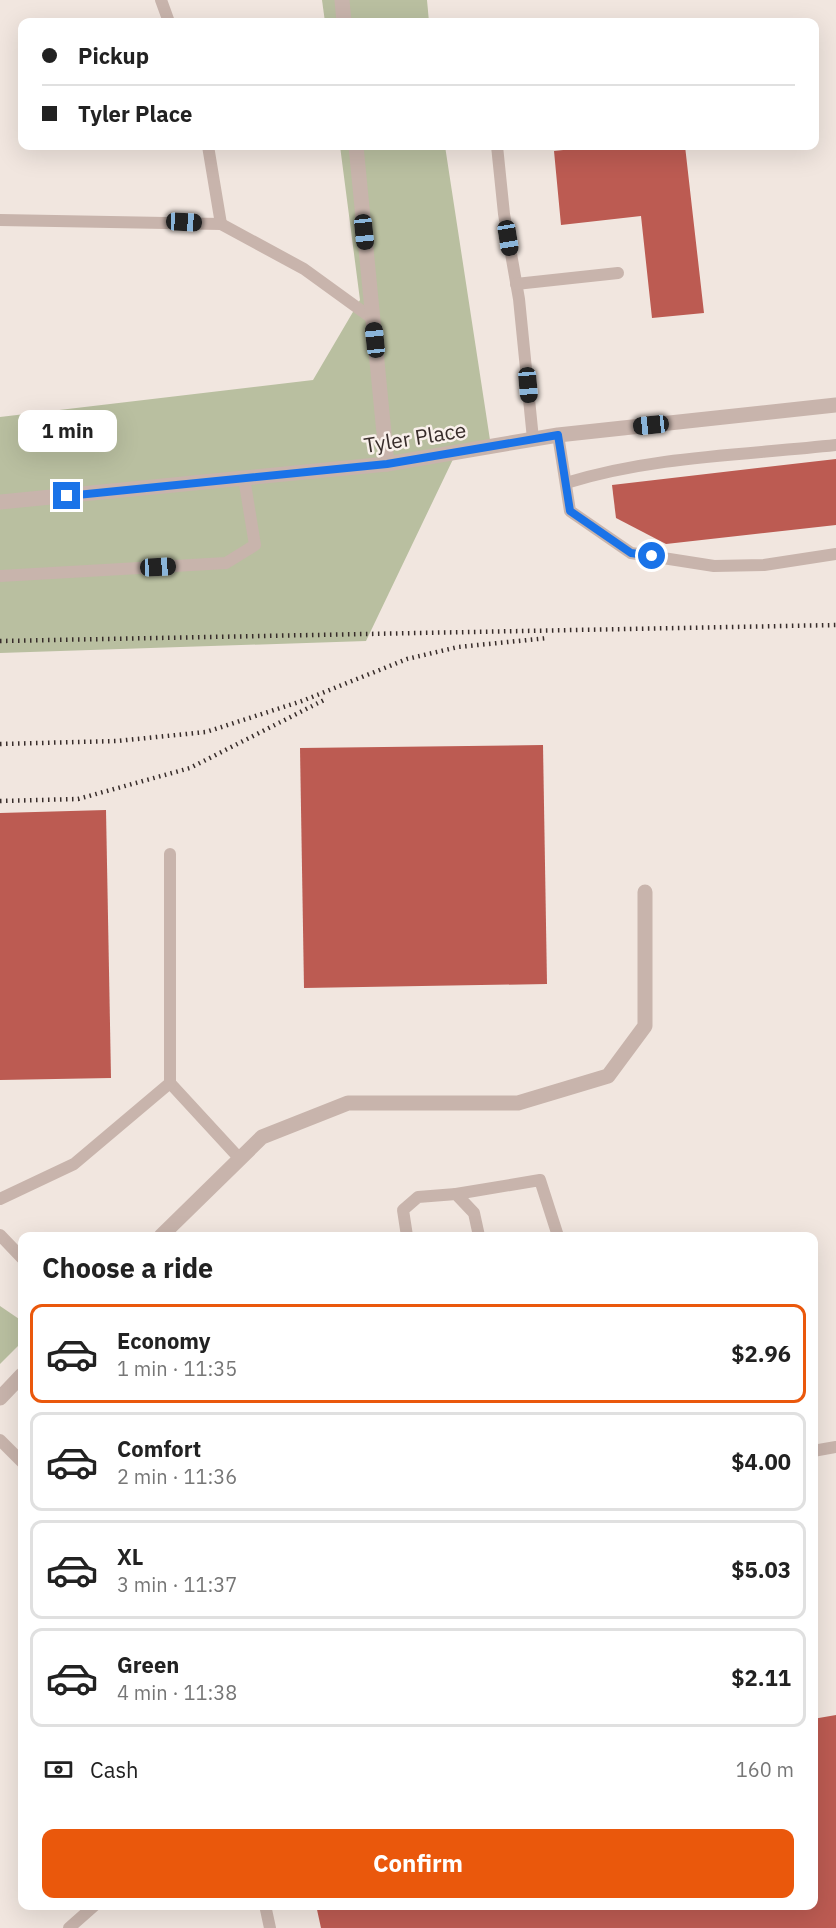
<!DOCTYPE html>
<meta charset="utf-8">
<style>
body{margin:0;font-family:"IBM Plex Sans",sans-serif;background:#f2f2f2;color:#222;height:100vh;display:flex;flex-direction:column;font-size:22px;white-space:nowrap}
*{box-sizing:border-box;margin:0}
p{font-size:20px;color:#767676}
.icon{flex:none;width:33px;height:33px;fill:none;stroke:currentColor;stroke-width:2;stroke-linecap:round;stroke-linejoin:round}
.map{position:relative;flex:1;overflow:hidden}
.panel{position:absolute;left:18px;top:1232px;width:800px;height:678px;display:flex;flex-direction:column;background:#fff;border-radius:12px;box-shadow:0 6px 24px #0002}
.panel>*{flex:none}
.hud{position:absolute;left:18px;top:18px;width:801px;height:132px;border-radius:12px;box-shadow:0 6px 24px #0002;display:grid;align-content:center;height:132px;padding:0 24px;background:#fff}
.end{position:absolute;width:27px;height:27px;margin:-14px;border:8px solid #1a73e8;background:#fff;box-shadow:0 0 0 3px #fff}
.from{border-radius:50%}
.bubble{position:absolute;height:42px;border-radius:12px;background:#fff;box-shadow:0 6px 24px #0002;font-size:20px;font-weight:800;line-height:42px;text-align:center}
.car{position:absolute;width:18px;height:36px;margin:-18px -9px;border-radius:8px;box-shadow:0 0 4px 2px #0007;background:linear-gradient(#222 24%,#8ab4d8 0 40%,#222 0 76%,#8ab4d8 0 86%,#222 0)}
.hud b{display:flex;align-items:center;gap:21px;height:57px;font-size:22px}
.hud b+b{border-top:2px solid #e0e0e0}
.hud i{width:15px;height:15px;background:#222}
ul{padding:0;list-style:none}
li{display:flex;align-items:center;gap:18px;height:99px;margin:0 12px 9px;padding:0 12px;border:3px solid #e0e0e0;border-radius:12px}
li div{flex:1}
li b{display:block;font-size:22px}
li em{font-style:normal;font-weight:800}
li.selected{border-color:#ea580c}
li>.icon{width:54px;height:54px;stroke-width:1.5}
h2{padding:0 24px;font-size:27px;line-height:72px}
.pay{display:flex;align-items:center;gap:15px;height:66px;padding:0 24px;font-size:22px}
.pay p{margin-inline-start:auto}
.primary-button{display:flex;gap:12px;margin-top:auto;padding:12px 24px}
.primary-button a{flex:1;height:69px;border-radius:12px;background:#ea580c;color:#fff;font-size:24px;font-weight:800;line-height:69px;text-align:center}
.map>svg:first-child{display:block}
.green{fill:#b9bfa0}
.building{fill:#bc5b52}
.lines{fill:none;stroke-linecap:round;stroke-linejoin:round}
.lane{stroke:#c8b4ac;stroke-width:12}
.street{stroke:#c8b4ac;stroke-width:15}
.rail{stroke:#372c2a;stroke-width:4.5;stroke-dasharray:1.5 4.5;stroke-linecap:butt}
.route{stroke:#1a73e8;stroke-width:8}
.labels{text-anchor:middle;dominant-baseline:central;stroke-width:5;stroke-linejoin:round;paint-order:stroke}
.street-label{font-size:21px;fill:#372c2a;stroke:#f9f0eb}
</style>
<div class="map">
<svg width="836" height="1928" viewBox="0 0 836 1928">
<rect width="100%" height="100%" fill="#f1e6df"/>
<g class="green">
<polygon points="322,0 427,0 429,22 325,22"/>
<polygon points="340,146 445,146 492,453 456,453 366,641 0,653 0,417 313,380 360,300"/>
<polygon points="0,1306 22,1321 22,1342 0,1364"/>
</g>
<g class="building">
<polygon points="600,146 685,146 704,313 652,318 641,216 561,225 554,151"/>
<polygon points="836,459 836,525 666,544 616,518 612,485"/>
<polygon points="543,745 547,984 304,988 300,748"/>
<polygon points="106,810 111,1078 0,1080 0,813"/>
<polygon points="836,1715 836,1928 321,1928 316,1905 813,1905 813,1719"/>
</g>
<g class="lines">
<g class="lane">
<polyline points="161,0 169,22"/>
<polyline points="208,146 221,224"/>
<polyline points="497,146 504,214 519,299 533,439"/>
<polyline points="0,220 221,224 304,269 373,319"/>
<polyline points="516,284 618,273"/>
<polyline points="558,435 570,511 631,553 714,566 764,565 836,554"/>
<path d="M566,483C653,456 745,455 836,445"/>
<polyline points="0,576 226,563 255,545 244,478"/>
<polyline points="170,1083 240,1159"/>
<polyline points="456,1194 540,1180 558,1236"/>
<polyline points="0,1199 74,1164 170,1083 170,854"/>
<polyline points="0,1235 22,1258"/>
<polyline points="407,1236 403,1210 418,1197 456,1194 474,1213 479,1236"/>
<polyline points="0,1440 22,1462"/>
<polyline points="813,1451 836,1447"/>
<polyline points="265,1905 270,1928"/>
<polyline points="69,1928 95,1905"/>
</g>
<g class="street">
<polyline points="342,0 344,22"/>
<polyline points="356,146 387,464"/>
<polyline points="0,502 387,464 558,435 836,405"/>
<polyline points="161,1236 262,1137 348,1103 518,1103 608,1076 645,1026 645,892"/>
<polyline points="0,1398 22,1375"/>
</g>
<g class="rail">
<polyline points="0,641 836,625"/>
<polyline points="0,744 117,741 206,732 302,701 407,659 458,647 548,638"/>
<polyline points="0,801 78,799 190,768 324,700"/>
</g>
</g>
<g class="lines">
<polyline class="route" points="67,496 387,464 558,435 570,511 631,553 652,556"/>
</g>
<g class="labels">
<g class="street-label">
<text transform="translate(415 437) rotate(-9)">Tyler Place</text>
</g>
</g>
</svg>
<i class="end from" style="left:652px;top:556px"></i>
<i class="end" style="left:67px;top:496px"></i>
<div class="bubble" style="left:18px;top:410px;width:99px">1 min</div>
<i class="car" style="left:184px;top:222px;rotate:93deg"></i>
<i class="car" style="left:364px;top:232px;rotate:174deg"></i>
<i class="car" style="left:508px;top:238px;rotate:171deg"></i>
<i class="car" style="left:375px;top:340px;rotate:354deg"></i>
<i class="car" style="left:528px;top:385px;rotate:175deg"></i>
<i class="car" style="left:651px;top:425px;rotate:264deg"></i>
<i class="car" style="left:158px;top:567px;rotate:87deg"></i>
<div class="hud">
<b><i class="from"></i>Pickup</b>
<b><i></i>Tyler Place</b>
</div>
<section class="panel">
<h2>Choose a ride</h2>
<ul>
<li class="selected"><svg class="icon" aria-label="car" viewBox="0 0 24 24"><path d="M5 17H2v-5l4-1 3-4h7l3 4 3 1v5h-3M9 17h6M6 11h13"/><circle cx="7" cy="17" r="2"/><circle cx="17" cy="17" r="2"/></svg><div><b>Economy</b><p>1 min · 11:35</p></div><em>$2.96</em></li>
<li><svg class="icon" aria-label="car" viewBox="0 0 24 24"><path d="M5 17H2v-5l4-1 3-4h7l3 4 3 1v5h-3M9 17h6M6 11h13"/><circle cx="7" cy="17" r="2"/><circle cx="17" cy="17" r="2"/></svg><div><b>Comfort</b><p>2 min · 11:36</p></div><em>$4.00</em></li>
<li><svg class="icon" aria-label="car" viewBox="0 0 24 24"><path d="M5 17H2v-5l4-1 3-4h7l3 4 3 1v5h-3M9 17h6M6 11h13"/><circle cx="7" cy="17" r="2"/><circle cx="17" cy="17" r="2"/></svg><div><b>XL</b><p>3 min · 11:37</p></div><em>$5.03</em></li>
<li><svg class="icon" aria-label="car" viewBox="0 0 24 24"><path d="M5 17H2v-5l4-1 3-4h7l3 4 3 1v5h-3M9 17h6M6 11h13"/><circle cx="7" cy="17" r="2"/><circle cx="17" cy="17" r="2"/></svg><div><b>Green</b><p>4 min · 11:38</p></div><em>$2.11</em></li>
</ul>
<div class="pay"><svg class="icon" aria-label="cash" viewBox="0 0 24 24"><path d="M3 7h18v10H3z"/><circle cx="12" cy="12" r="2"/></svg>Cash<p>160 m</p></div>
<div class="primary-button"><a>Confirm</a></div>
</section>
</div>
